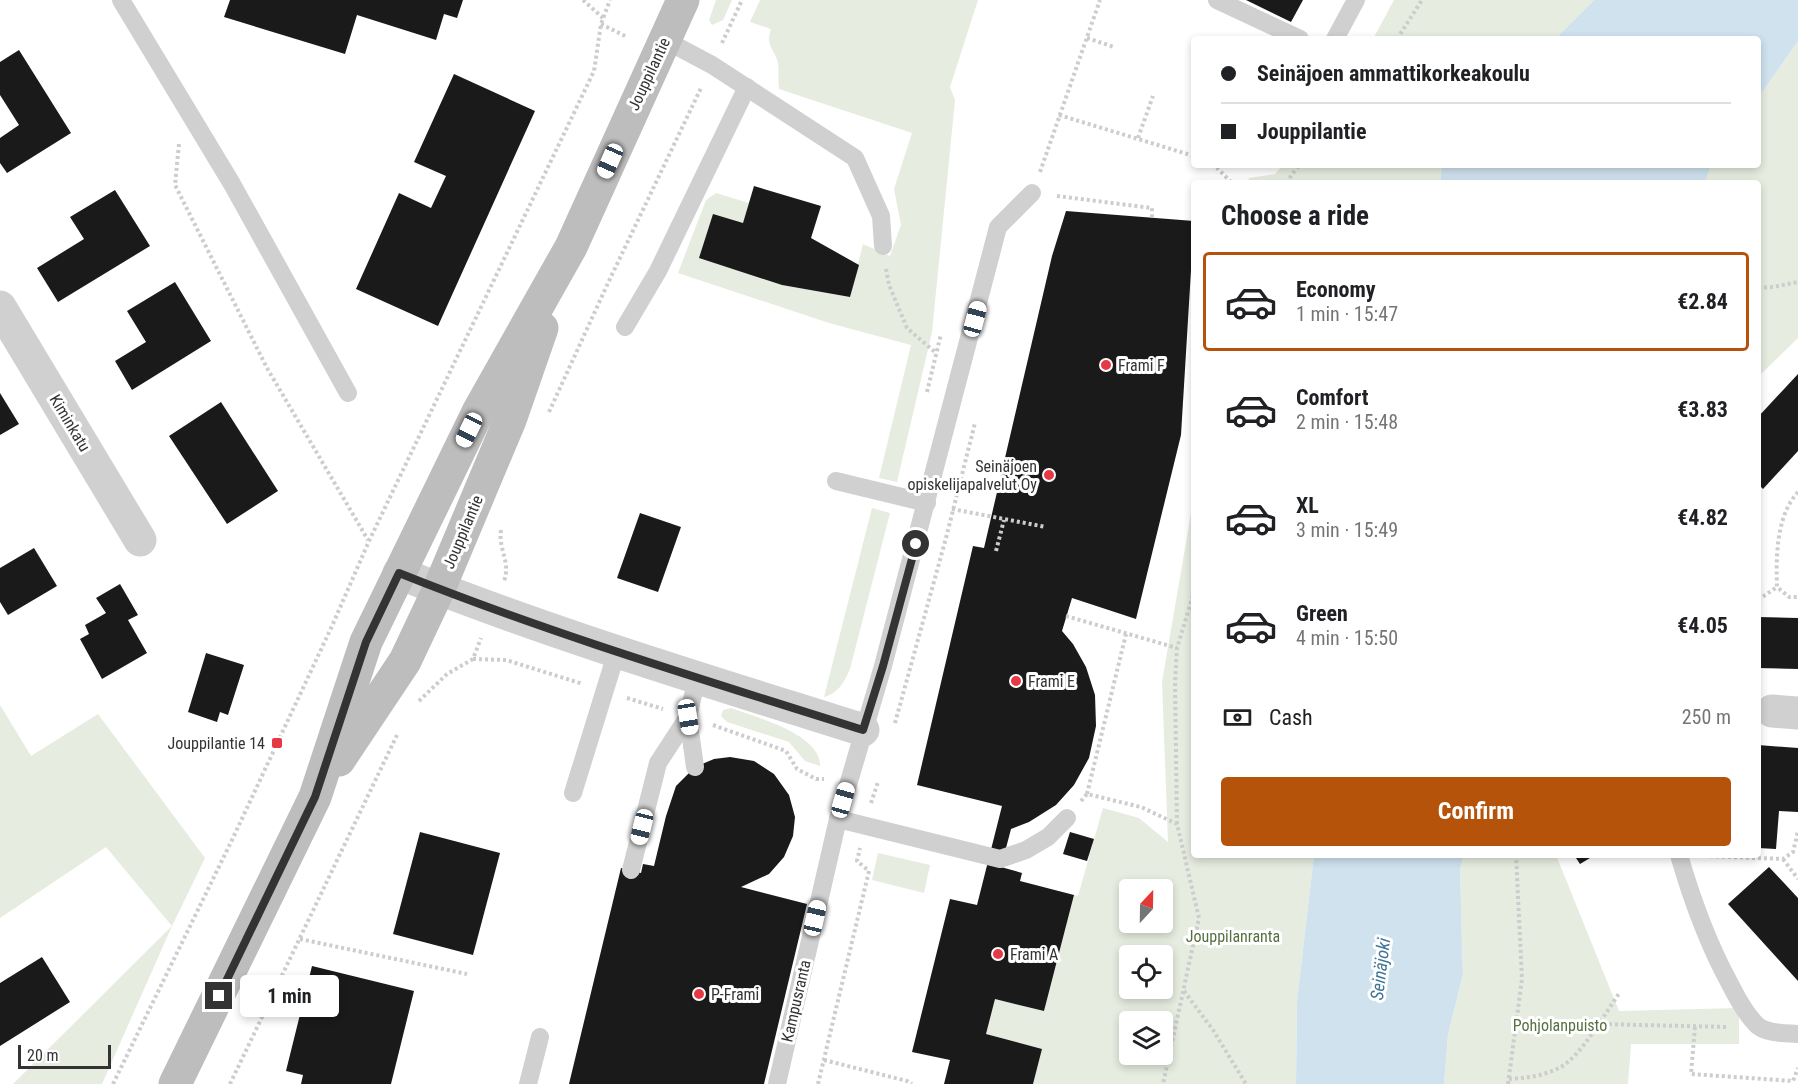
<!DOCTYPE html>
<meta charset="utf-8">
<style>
body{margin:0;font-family:"Roboto Condensed",sans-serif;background:#f2f2f2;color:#202124;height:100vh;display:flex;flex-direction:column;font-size:22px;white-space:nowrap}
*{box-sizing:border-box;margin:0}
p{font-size:20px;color:#757577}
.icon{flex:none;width:33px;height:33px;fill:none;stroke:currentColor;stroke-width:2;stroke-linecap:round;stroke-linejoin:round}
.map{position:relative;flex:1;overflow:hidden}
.panel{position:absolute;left:1191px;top:180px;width:570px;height:678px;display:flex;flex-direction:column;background:#fff;border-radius:6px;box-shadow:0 3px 9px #0003}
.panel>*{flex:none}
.banner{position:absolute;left:1191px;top:36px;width:570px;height:132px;border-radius:6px;box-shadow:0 3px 9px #0003;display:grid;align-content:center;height:132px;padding:0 30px;background:#fff}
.needle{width:39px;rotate:22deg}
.controls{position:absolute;left:1119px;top:879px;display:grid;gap:12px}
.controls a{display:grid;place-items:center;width:54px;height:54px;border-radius:6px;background:#fff;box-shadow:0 3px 9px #0003;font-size:30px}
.scale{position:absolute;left:18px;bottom:15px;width:93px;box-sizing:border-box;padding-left:6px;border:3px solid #333;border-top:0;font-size:16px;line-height:21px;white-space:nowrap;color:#333;-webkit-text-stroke:4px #fff;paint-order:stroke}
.end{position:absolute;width:27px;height:27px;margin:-14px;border:8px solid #333;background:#fff;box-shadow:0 0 0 3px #fff}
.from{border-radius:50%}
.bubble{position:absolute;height:42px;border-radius:6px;background:#fff;box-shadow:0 3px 9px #0003;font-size:20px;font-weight:700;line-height:42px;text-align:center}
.car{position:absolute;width:18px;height:36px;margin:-18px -9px;border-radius:8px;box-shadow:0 0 4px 2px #0007;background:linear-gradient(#fff 24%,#345 0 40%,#fff 0 76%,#345 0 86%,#fff 0)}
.banner b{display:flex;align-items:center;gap:21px;height:57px;font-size:22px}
.banner b+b{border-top:2px solid #e0e0e0}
.banner i{width:15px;height:15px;background:#202124}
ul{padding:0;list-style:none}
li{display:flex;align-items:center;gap:18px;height:99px;margin:0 12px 9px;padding:0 18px;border:3px solid transparent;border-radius:6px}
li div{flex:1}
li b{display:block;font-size:22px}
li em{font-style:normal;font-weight:700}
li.selected{border-color:#b45309}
li>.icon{width:54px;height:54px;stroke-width:1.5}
h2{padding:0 30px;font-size:27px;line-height:72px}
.pay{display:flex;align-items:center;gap:15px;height:66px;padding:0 30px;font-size:22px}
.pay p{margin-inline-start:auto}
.button{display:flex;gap:12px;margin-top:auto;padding:12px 30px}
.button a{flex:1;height:69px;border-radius:6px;background:#b45309;color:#fff;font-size:24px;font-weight:700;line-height:69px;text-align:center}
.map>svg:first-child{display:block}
.green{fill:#e6ecdf;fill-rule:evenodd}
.water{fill:#cfe2ee}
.building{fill:#1a1a1a}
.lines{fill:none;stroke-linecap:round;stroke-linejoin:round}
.path{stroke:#cdcdcd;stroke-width:4;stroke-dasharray:3 3;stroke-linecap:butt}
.service{stroke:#d0d0d0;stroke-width:18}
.minor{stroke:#d0d0d0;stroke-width:33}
.secondary{stroke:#bdbdbd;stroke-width:33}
.route{stroke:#333;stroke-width:8}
.poi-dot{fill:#e63946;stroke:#fff;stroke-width:2}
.labels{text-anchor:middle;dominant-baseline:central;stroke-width:6;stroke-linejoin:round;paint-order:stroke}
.street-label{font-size:16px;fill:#333;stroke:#fff}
.poi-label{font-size:16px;fill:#333;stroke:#fff;text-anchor:start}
.park-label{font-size:16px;fill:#56703f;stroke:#fff}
.water-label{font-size:18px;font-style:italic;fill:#3f7597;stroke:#fff}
</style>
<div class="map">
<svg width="1798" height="1084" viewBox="0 0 1798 1084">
<rect width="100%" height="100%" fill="#fff"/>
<g class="green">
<polygon points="716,0 732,0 723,20 712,25 709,20"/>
<path d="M760,0H978L950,87L955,100L932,332L897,482L879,478L911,345L829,323L678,273L706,200L716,193L749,203L743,223L699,258L782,285L850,297L863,244L890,256L901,225L894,189L912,133L779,89C778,80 779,71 778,63C775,49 765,47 771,29L750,22Z"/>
<polygon points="1394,0 1594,0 1555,39 1373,39"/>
<polygon points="1798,41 1798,338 1758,377 1758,183 1705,183 1711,165 1758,165 1758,98"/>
<polygon points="1283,165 1442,165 1440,183 1248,183 1249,178 1275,174"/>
<path d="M1194,496V855H1314L1297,1001L1296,1084H1033L1042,1049L986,1034L995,999L1044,1011L1074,895L1078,896L1103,808L1139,818L1168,842L1162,682ZM1130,890H1162V922H1130ZM1130,956H1162V988H1130ZM1130,1022H1162V1054H1130Z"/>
<path d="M872,508L890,513L850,669C844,682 839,693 824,697Z"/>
<polygon points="0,705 31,756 98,714 205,858 172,926 102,1084 13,1084 172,926 106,847 0,918"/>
<path d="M731,708C755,717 821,734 820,766L805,761L789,742L727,722L721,716L723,710Z"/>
<polygon points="878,853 930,865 924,893 872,880"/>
<polygon points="1464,855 1556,855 1619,1011 1739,1008 1739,1044 1631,1044 1628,1084 1444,1084 1448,1035 1463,974 1460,870"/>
</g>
<g class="water">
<polygon points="1594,0 1798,0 1798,41 1758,98 1758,39 1555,39"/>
<polygon points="1442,165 1711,165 1705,183 1440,183"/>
<polygon points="1314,855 1464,855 1460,870 1463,974 1448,1035 1444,1084 1296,1084 1297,1001"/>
</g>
<g class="building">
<polygon points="230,0 463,0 457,18 444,14 436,40 357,15 345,54 224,17"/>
<polygon points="1246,0 1303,0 1291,22"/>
<polygon points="19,50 71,133 7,173 0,163 0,138 19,125 0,95 0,62"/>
<polygon points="454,74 535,111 438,326 356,289 399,193 431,208 446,176 414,162"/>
<polygon points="754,186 821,206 811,238 859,265 850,297 782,285 699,258 713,214 743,223"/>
<polygon points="115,190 150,246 58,302 37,268 84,239 70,217"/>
<polygon points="1066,211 1194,221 1181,435 1136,619 1072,598 1062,631 1073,644 1086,667 1095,695 1096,726 1089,758 1074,785 1056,805 1029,822 1011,829 1001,867 1022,873 1020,881 1074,895 1044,1011 995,999 986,1034 1042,1049 1033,1084 944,1084 950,1060 912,1052 950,899 977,905 1002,806 917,785 973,546 984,548 1052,256"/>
<polygon points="175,282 211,341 132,390 115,361 146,342 127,311"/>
<polygon points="1798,374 1798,451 1763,489 1758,484 1758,417"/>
<polygon points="0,393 19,424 0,435"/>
<polygon points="221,402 278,491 227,524 169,436"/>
<polygon points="640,513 681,527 658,592 617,578"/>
<polygon points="34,548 57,586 8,615 0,602 0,568"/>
<polygon points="120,584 138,615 128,620 147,653 102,679 80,639 89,634 85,625 106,613 96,598"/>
<polygon points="1758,617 1798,618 1798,669 1758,668"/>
<polygon points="206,653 244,665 228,715 220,712 217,722 188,712"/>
<polygon points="1758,745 1798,748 1798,812 1779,811 1776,849 1758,848"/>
<polygon points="730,757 754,761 774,774 789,795 795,817 793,836 784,857 769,874 741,887 807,904 764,1084 569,1084 621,868 641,873 643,864 654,866 666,816 676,786 695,767 714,759"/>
<polygon points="420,832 500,853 473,955 393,934"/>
<polygon points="1070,832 1094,839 1087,861 1063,854"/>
<polygon points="1574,855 1595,855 1580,864"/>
<polygon points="1769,867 1798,898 1798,981 1728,904"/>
<polygon points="42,957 70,1002 0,1046 0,983"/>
<polygon points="312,966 414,991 391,1084 301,1084 303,1075 286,1071"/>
</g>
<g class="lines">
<g class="path">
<polyline points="583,0 603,18"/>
<polyline points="601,24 627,37"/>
<polyline points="1087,38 1114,47"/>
<polyline points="1397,39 1422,0"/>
<polyline points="722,43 742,0"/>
<polyline points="1059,115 1194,156"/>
<polyline points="1138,138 1153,96"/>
<polyline points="179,144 175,185 267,368 368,540"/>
<polyline points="1211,165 1217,168 1232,183"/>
<polyline points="1040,172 1100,0"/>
<polyline points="1286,183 1299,165"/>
<polyline points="1057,196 1152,208 1152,218"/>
<polyline points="886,269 889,285 907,328 936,353"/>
<polyline points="1758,288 1773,287 1798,282"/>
<polyline points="927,392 941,334"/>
<polyline points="549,412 608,283 701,88"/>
<path d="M1798,492C1776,516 1776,557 1777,587L1789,597H1798"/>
<polyline points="952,509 1046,527"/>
<path d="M501,530C498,549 511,562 504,581"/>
<polyline points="996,551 1004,520"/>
<polyline points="1758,600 1777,587"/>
<polyline points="1066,616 1177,648"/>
<polyline points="473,659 506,660 583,684"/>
<polyline points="627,698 663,709"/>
<polyline points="419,701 447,674 473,659 481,638"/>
<polyline points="895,723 946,538 975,423"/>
<polyline points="713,725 786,751 797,769 816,779 824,779"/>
<polyline points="1087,794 1126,634"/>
<polyline points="1081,801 1087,794 1141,807 1177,824 1199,918 1163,1084"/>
<polyline points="871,803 878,782"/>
<polyline points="1177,824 1175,684 1177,648 1194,592"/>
<polyline points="1704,856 1783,859 1793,852 1798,831"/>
<polyline points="1783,859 1798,879"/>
<polyline points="300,939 467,974"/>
<polyline points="1184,991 1213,1030 1246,1084"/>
<polyline points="1597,1024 1728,1027"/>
<polyline points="1695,1027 1691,1074 1793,1081 1798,1068"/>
<polyline points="824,1060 907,1081 912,1084"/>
<path d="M1509,1079C1526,1078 1543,1076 1559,1068C1580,1058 1606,1012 1620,992"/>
<polyline points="113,1084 232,840 332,626 369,541 594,71 601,24 610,0"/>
<polyline points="230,1084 397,735"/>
<polyline points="818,1084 869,871 857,861 860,848"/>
<polyline points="1508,1084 1522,979 1516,855"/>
</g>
<g class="service">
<polyline points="121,0 232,184 348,393"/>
<polyline points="1217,0 1300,39"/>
<polyline points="1335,39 1356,0"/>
<polyline points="665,40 712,65 855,158 881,216 883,246"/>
<polyline points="625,327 658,271 747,87"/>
<polyline points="836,481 927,503"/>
<polyline points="695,767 688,717 697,678"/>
<polyline points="573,793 617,651"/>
<polyline points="838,819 1000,859 1026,850 1048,837 1067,818"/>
<path d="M1679,855C1692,900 1707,942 1730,984C1737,998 1746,1015 1758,1026C1768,1034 1786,1033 1798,1034"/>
<polyline points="631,870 658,763 688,717"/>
<polyline points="528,1084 540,1037"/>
<polyline points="777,1084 838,819 883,666 998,227 1032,193"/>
</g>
<g class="minor">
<polyline points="0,307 140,540"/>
<path d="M399,573C551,634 708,681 863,730"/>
<polyline points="1772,711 1798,713"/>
</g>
<g class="secondary">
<polyline points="339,760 405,661 439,589 510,420 542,328"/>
<polyline points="175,1084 315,797 366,642 479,410 571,247 683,0"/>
</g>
</g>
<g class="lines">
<path class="route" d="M219,996L315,797L366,642L399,573C551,634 708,681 863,730L883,666L916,544"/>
</g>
<g class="poi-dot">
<circle cx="1106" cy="365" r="6"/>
<circle cx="1049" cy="475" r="6"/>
<circle cx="1016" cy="681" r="6"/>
<rect x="271" y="737" width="12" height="12" rx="3"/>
<circle cx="998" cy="954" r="6"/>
<circle cx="699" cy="994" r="6"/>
</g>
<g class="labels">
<g class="street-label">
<text transform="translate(649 74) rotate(-65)">Jouppilantie</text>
<text transform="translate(70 423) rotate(59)">Kiminkatu</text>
<text transform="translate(463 532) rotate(-67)">Jouppilantie</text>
<text transform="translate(796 1001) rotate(-77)">Kampusranta</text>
</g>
<g class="poi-label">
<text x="1118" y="365">Frami F</text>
<text x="1037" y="466" text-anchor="end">Seinäjoen<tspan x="1037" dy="18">opiskelijapalvelut Oy</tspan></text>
<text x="1028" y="681">Frami E</text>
<text x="265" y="743" text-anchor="end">Jouppilantie 14</text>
<text x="1010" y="954">Frami A</text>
<text x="711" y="994">P-Frami</text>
</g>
<g class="park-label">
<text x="1233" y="936">Jouppilanranta</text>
<text x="1560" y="1025">Pohjolanpuisto</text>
</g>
<g class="water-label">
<text transform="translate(1380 969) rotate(-83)">Seinäjoki</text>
</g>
</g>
</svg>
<div class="controls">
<a><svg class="needle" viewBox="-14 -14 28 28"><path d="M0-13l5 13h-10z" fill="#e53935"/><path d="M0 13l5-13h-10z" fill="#757577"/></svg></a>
<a><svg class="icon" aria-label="locate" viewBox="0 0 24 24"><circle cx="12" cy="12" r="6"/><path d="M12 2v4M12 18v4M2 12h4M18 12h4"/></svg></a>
<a><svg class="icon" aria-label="layers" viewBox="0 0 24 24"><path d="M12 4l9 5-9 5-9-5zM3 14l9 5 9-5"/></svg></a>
</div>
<div class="scale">20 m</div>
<i class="end from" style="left:916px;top:544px"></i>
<i class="end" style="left:219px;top:996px"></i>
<div class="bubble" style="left:240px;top:975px;width:99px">1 min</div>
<i class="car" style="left:610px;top:161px;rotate:204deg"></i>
<i class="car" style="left:975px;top:319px;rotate:15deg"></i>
<i class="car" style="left:469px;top:430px;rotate:206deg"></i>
<i class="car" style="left:688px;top:717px;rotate:171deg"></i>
<i class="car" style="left:843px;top:800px;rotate:16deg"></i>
<i class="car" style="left:642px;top:827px;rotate:194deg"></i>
<i class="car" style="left:815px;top:918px;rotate:13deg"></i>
<div class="banner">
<b><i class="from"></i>Seinäjoen ammattikorkeakoulu</b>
<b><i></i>Jouppilantie</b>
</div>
<section class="panel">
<h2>Choose a ride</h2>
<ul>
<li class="selected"><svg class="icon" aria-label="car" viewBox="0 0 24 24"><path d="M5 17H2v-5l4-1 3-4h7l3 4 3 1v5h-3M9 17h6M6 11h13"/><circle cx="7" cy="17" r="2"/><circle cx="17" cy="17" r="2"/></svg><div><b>Economy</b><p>1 min · 15:47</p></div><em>€2.84</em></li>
<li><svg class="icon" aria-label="car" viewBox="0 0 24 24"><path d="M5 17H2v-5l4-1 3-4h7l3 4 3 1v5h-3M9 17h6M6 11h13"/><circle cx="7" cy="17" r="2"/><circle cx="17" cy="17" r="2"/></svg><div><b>Comfort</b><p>2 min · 15:48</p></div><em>€3.83</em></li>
<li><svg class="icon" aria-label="car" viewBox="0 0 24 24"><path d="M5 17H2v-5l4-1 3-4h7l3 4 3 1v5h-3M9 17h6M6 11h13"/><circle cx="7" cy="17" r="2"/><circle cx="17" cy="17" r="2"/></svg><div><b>XL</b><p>3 min · 15:49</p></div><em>€4.82</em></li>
<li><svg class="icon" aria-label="car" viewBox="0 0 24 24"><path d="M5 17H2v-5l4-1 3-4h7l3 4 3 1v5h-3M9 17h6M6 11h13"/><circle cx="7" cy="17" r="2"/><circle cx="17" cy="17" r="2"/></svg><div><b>Green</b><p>4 min · 15:50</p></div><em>€4.05</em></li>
</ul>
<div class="pay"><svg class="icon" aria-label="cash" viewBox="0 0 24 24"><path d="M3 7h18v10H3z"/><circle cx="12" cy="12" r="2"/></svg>Cash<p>250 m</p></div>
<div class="button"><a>Confirm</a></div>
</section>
</div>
